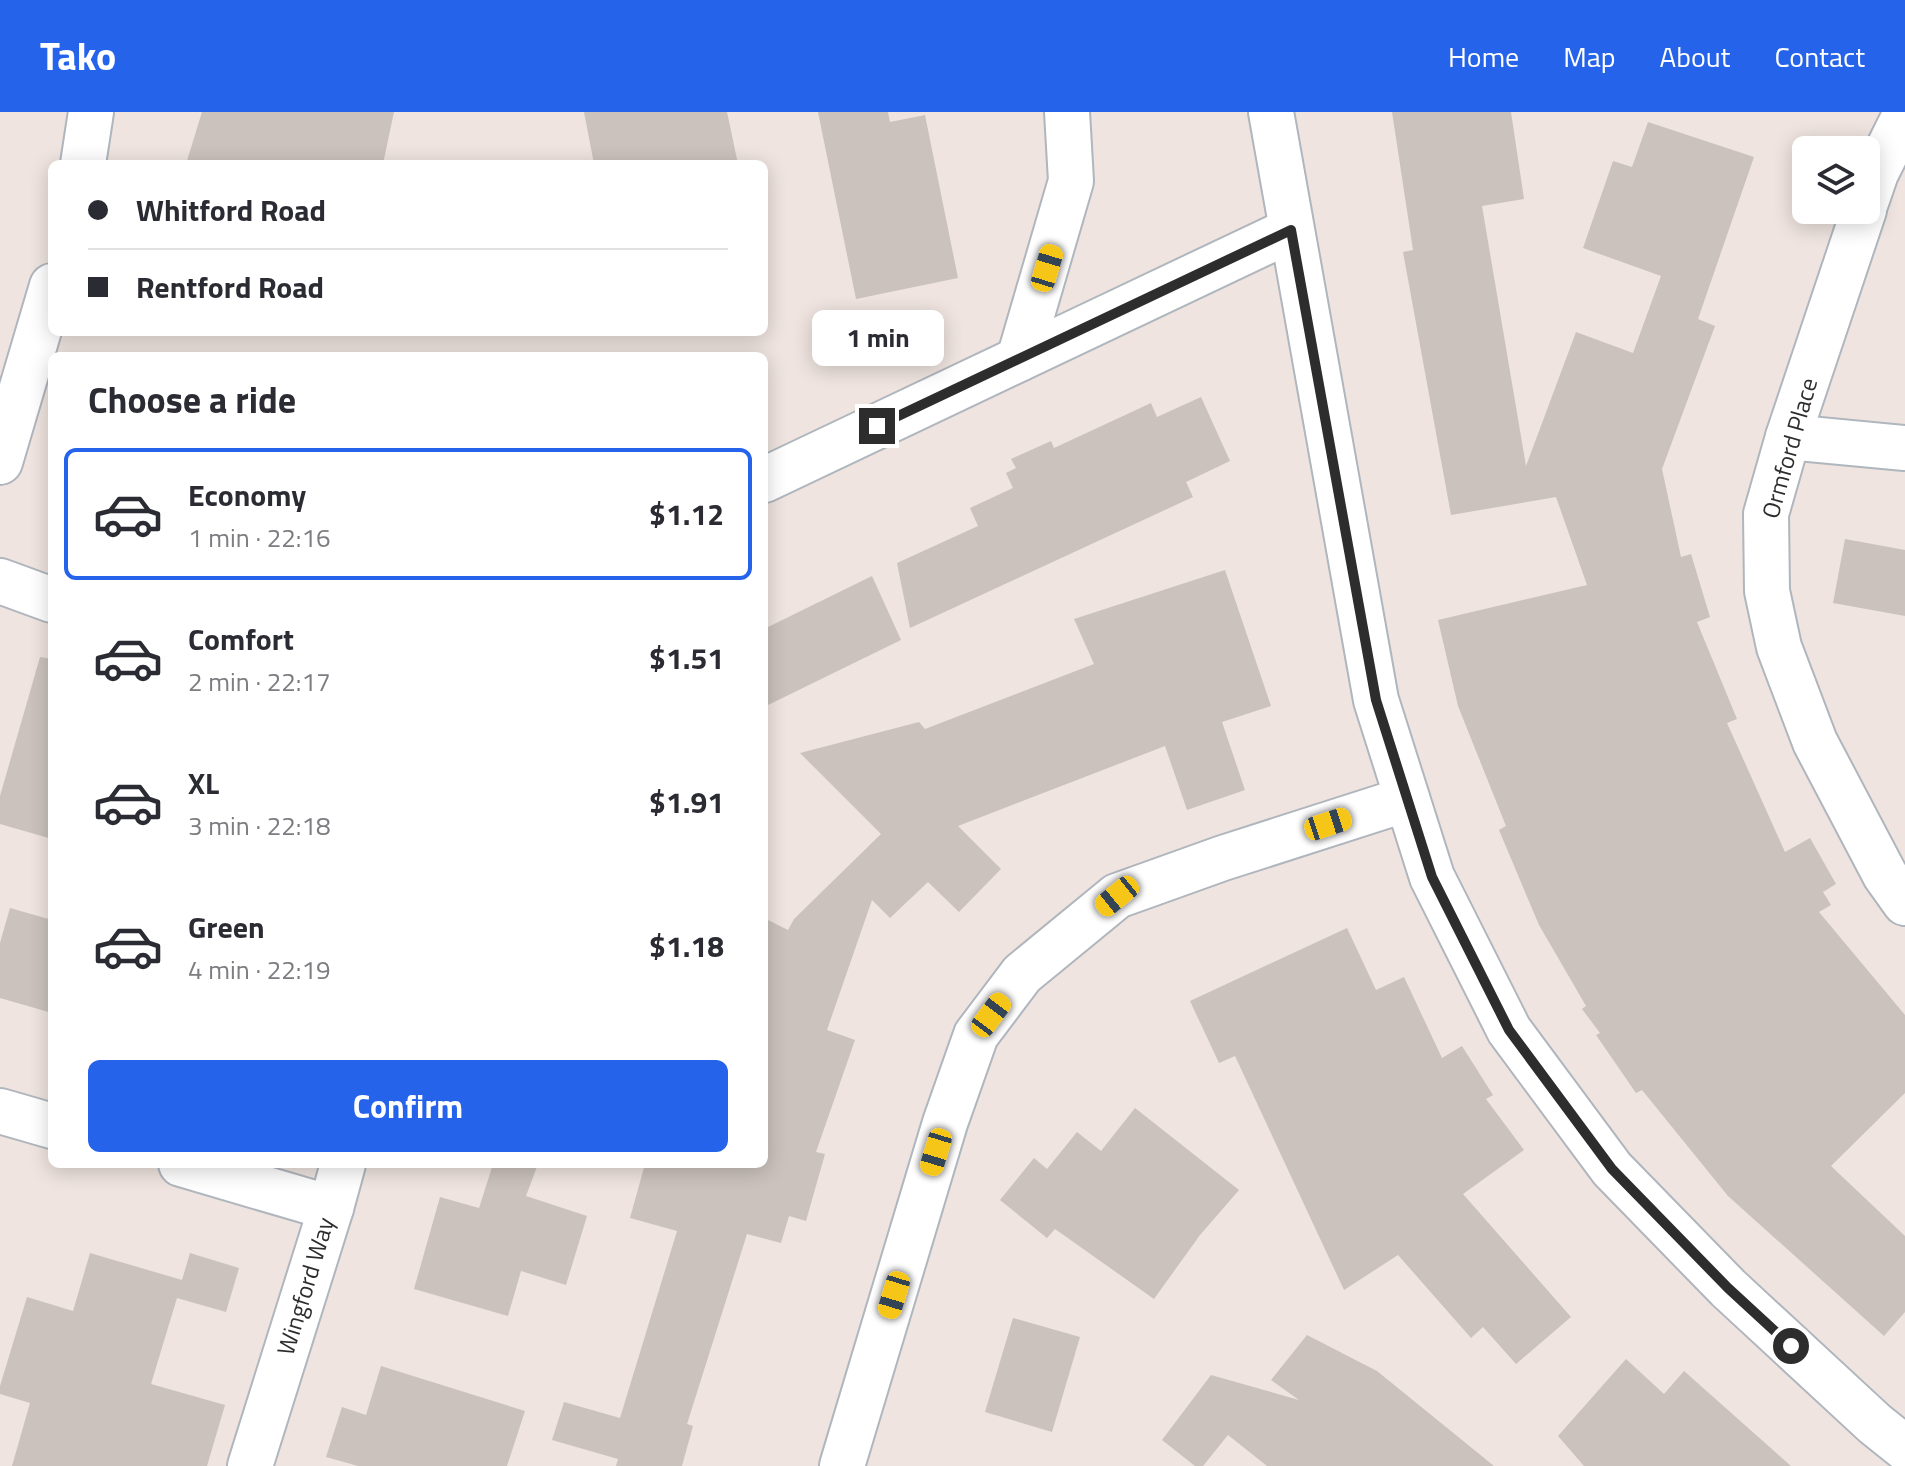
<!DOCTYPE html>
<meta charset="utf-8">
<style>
body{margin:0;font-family:"Titillium Web",sans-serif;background:#f7f7f7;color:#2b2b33;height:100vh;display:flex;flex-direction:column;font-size:30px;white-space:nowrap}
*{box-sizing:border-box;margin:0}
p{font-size:26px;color:#7c7c81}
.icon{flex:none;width:44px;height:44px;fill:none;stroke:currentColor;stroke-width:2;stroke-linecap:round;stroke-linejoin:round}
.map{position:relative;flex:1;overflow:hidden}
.sheet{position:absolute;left:48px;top:240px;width:720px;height:816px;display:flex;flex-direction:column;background:#fff;border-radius:12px;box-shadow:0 4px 20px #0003}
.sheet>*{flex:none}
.guide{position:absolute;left:48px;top:48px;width:720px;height:176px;border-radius:12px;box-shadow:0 4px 20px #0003;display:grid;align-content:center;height:176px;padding:0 40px;background:#fff}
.tools{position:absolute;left:1792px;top:24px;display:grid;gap:16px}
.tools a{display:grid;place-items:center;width:88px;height:88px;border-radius:12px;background:#fff;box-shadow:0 4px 20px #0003;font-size:40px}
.end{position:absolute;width:36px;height:36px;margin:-18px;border:10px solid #2d2d2d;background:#fff;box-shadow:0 0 0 4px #fff}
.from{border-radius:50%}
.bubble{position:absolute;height:56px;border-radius:12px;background:#fff;box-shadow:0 4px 20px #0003;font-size:26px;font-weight:700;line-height:56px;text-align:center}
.car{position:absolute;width:24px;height:48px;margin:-24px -12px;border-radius:10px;box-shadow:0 0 6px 2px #0007;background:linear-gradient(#f5c518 24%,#345 0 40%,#f5c518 0 76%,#345 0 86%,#f5c518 0)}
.guide b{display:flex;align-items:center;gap:28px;height:76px;font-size:30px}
.guide b+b{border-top:2px solid #e1e1e2}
.guide i{width:20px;height:20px;background:#2b2b33}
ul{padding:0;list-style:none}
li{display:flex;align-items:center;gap:24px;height:132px;margin:0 16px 12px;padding:0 24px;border:4px solid transparent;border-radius:12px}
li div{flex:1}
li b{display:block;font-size:30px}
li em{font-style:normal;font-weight:700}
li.on{border-color:#2563eb}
li>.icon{width:72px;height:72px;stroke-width:1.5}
h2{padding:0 40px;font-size:36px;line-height:96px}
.cta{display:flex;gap:16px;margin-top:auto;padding:16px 40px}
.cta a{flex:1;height:92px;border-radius:12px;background:#2563eb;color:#fff;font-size:32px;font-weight:700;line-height:92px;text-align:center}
header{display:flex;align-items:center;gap:48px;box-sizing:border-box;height:112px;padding:0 40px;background:#2563eb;color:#fff}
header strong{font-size:38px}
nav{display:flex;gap:44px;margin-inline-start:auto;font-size:28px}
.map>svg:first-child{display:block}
.building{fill:#cbc2bd}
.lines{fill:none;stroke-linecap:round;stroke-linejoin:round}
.minor-casing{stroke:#afb6bd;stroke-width:48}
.minor{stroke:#fff;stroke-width:44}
.route{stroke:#2d2d2d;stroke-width:10}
.labels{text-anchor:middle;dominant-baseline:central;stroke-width:7;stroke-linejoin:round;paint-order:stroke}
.street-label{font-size:24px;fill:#2d2d2d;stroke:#fff}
</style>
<header>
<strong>Tako</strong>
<nav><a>Home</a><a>Map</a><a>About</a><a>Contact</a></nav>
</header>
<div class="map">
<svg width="1905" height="1354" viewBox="0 0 1905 1354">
<rect width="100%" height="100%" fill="#efe4df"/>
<g class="building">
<polygon points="202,0 394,0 383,52 186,52"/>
<polygon points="584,0 727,0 738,52 594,52"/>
<polygon points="818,0 888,0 890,10 925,3 958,166 856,187"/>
<polygon points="1392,0 1511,0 1524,87 1482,94 1526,354 1576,220 1633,241 1661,164 1583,136 1613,49 1632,55 1648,10 1754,45 1698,207 1715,214 1662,357 1681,445 1691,442 1710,505 1697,510 1737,607 1727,611 1785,740 1810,726 1836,772 1823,780 1831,793 1819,800 1905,903 1905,981 1831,1054 1905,1124 1905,1200 1884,1224 1728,1084 1642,978 1636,981 1596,923 1600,921 1582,897 1586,894 1539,813 1499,718 1506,714 1458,594 1438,508 1587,473 1556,385 1451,403 1403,140 1413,138"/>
<polygon points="1201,285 1230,349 1186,370 1193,385 910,516 897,451 978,414 970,396 1013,376 1006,361 1016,356 1011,347 1051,329 1054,336 1151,291 1157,305"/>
<polygon points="1845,427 1905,438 1905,504 1833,491"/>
<polygon points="1225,458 1271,594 1222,610 1245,678 1187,698 1165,634 958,714 1001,757 959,800 928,770 890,806 872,788 827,918 855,928 816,1040 825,1042 806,1109 789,1104 781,1131 747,1122 687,1312 693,1314 682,1354 616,1354 618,1347 552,1328 564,1290 620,1306 677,1119 630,1106 645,1052 764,1052 764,806 788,818 794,807 881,722 800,641 919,610 925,617 1094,552 1074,507"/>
<polygon points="872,464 901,528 764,595 764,517"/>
<polygon points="40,545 52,547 52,727 0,712 0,684"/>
<polygon points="10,796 52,808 52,901 0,886 0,831"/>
<polygon points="1347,816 1376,878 1404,865 1442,946 1462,934 1493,983 1486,987 1524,1038 1463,1082 1571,1205 1516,1252 1483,1215 1471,1226 1398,1143 1344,1178 1235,944 1219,951 1190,889"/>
<polygon points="1135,996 1239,1078 1200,1123 1154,1187 1055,1117 1047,1126 1000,1088 1034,1046 1047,1057 1077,1020 1101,1039"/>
<polygon points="493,1052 538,1052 526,1084 587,1104 566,1173 521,1159 508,1204 414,1177 440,1085 479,1096"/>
<polygon points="90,1141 182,1168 190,1141 239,1156 226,1200 177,1186 151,1272 225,1293 207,1354 12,1354 30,1291 0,1282 0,1274 27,1185 73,1199"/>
<polygon points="1013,1206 1080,1225 1052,1320 985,1300"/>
<polygon points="1307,1223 1377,1259 1494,1354 1267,1354 1228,1323 1203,1354 1195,1354 1162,1328 1211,1263 1299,1288 1271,1268"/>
<polygon points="1626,1247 1664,1282 1684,1259 1791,1354 1584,1354 1558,1324"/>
<polygon points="381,1254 525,1299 507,1354 358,1354 326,1345 342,1295 366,1303"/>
</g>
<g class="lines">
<g class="minor-casing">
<g id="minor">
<polyline points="1271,0 1376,588 1432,765 1509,918 1612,1057 1728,1176 1875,1312 1905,1336"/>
<polyline points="83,52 91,0"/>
<polyline points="1866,90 1876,61 1905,3"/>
<polyline points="1864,98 1788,325 1766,402 1767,479 1779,535 1815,630 1885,763 1905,791"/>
<polyline points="1019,247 1071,69 1067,0"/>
<polyline points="1788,325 1905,336"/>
<polyline points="0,350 52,174"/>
<polyline points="764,368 1291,118"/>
<polyline points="0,469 52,488"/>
<polyline points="0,999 52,1014"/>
<polyline points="181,1052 331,1096 250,1354"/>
<polyline points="331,1096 343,1052"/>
<polyline points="842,1354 945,1011 976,923 1022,862 1117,784 1223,746 1407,687"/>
</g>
</g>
<use href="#minor" class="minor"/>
</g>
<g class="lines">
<polyline class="route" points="877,314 1291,118 1376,588 1432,765 1509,918 1612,1057 1728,1176 1791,1234"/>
</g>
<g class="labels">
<g class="street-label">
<text transform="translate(1789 336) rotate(-74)">Ormford Place</text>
<text transform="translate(305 1174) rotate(-73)">Wingford Way</text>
</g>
</g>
</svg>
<div class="tools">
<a><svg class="icon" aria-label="layers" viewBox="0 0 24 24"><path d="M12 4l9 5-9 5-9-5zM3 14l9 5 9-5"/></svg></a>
</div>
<i class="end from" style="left:1791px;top:1234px"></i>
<i class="end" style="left:877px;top:314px"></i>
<div class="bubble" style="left:812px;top:198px;width:132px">1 min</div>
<i class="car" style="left:1047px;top:156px;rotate:17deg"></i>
<i class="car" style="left:1328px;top:712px;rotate:72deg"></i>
<i class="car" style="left:1117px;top:784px;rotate:231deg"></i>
<i class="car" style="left:991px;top:903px;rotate:37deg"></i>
<i class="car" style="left:936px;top:1040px;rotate:197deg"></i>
<i class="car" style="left:894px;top:1183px;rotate:197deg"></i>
<div class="guide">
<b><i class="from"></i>Whitford Road</b>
<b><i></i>Rentford Road</b>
</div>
<section class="sheet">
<h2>Choose a ride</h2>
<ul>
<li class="on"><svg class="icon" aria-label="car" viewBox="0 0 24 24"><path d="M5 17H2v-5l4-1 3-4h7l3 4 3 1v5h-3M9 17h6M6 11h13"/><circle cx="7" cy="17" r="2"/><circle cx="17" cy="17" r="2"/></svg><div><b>Economy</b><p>1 min · 22:16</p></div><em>$1.12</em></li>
<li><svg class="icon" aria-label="car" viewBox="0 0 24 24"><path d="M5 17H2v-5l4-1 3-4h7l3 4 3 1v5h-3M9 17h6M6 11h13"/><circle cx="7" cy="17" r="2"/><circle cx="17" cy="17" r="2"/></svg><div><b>Comfort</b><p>2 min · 22:17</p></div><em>$1.51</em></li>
<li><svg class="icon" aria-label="car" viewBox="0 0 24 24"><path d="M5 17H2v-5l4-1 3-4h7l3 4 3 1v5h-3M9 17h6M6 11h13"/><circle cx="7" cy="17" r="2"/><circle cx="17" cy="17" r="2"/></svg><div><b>XL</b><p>3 min · 22:18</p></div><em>$1.91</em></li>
<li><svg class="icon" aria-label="car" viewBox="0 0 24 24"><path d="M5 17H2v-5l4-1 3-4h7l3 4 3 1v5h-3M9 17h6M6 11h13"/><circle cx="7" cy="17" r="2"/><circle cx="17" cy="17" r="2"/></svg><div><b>Green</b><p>4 min · 22:19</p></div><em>$1.18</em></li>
</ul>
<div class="cta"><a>Confirm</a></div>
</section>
</div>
